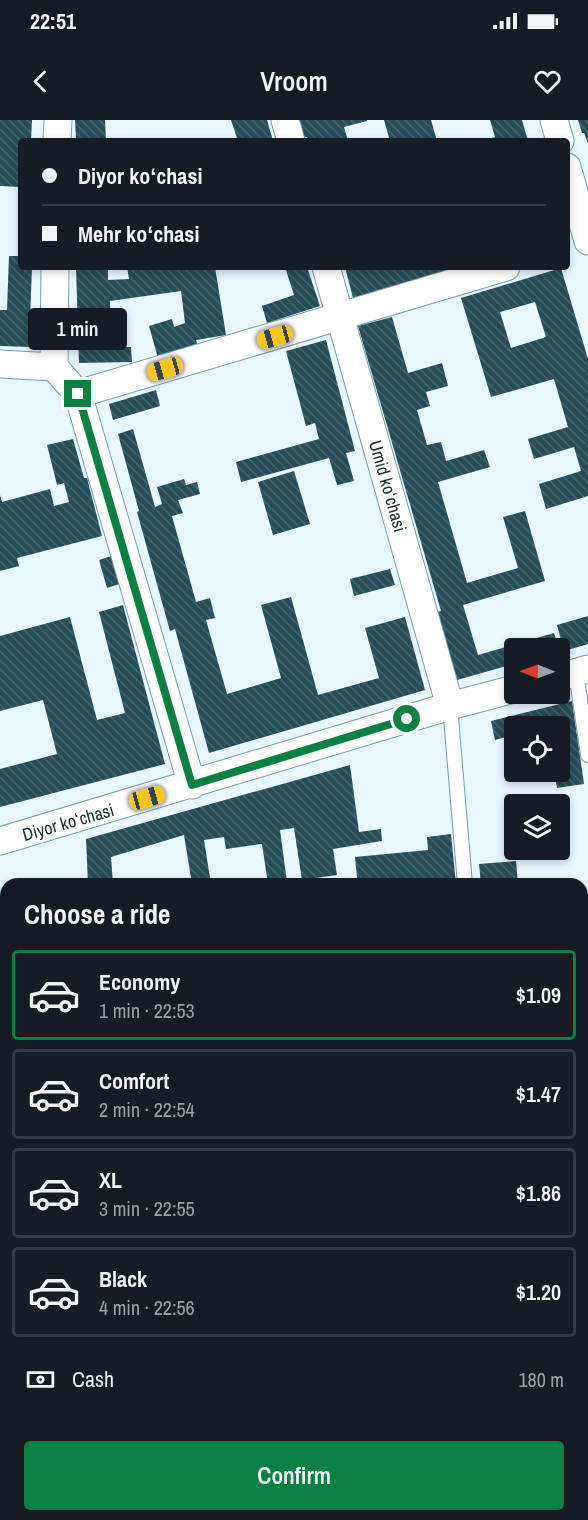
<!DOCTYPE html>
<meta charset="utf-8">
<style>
body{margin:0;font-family:"Archivo Narrow",sans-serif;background:#20242c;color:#f1f3f6;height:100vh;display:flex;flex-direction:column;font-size:22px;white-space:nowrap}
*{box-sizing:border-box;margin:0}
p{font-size:20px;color:#9ea1a6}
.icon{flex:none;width:33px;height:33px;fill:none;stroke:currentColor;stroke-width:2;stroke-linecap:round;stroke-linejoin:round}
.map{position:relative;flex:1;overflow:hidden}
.side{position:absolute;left:0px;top:758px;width:588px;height:644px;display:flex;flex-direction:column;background:#171b24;border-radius:18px 18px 0 0;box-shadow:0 3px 9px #0003}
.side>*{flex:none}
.guide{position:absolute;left:18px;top:18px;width:552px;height:132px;border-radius:6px;box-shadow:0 3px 9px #0003;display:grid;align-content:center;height:132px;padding:0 24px;background:#171b24}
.needle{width:39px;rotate:271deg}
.tools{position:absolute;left:504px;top:518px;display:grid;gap:12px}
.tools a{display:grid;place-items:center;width:66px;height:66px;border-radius:6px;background:#171b24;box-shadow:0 3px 9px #0003;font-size:30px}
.end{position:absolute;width:27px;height:27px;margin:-14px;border:8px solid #0b8043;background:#fff;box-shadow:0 0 0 3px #fff}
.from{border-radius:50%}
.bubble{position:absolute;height:42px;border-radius:6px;background:#171b24;box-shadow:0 3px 9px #0003;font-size:20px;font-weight:600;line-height:42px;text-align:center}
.car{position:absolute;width:18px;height:36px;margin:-18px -9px;border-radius:8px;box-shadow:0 0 4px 2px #0007;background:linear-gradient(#f5c518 24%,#345 0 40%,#f5c518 0 76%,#345 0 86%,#f5c518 0)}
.guide b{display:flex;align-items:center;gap:21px;height:57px;font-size:22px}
.guide b+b{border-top:2px solid #363941}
.guide i{width:15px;height:15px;background:#f1f3f6}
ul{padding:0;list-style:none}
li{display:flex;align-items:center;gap:18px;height:90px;margin:0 12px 9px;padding:0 12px;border:3px solid #363941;border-radius:6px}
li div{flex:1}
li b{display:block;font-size:22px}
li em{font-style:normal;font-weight:600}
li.current{border-color:#0b8043}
li>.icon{width:54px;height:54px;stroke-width:1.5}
h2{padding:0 24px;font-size:27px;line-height:72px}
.pay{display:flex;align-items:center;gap:15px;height:66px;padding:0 24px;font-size:22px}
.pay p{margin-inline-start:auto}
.primary-button{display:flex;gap:12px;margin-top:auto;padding:12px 24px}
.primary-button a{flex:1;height:69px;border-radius:6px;background:#0b8043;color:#fff;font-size:24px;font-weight:600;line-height:69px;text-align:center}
.status{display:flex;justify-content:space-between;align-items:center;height:42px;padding:0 30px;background:#171b24;direction:ltr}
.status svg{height:16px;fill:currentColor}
header{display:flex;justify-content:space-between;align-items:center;height:78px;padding:0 24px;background:#171b24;font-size:27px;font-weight:600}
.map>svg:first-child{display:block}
.building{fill:url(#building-back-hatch);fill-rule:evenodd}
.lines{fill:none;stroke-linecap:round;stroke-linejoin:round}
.lane-casing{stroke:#769ead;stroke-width:16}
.street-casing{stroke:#769ead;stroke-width:29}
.lane{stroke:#fff;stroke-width:14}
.street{stroke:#fff;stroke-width:27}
.route{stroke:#0b8043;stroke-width:8}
.labels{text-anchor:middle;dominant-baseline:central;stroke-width:6;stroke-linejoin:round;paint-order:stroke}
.street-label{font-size:18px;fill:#203136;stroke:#fff}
</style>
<div class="status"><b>22:51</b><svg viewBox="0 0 49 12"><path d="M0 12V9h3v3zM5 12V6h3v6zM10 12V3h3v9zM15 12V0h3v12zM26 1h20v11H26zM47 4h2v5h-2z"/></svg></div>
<header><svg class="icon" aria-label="back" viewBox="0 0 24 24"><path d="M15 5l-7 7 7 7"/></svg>Vroom<svg class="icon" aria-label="heart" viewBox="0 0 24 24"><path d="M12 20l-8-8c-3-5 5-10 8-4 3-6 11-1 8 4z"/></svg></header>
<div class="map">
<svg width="588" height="1400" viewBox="0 0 588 1400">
<defs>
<pattern id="building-back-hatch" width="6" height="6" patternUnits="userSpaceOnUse" patternTransform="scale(1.5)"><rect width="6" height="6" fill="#264d5a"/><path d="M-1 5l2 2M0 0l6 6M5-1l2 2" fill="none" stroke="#44646f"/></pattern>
</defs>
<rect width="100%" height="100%" fill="#e6f7fd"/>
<g class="building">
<polygon points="0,0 32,0 31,21 21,21 21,67 0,66"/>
<polygon points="75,0 105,0 106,21 76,21"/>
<polygon points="231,0 267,0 273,21 238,21"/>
<polygon points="298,0 367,0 367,1 344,7 348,21 308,21 307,17 303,18"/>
<polygon points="384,0 431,0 437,21 390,21"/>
<polygon points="490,0 522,0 528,21 482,21 495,17"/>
<polygon points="578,0 588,0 588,23 584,13 582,13"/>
<polygon points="9,136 21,136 21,147 32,147 29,227 0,226 0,190 7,190"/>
<polygon points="76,147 108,147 108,160 129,159 127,147 182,147 183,150 198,147 215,147 226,215 196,220 198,226 158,238 149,206 172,199 174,207 185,203 181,171 110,181 111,227 131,227 132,242 79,243"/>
<polygon points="285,147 307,147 320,186 267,203 262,186 294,175"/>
<polygon points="345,147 456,147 457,149 353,178"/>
<path d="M561,148L588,239V376L546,389L539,364L581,351L574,327L534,339L528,319L568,307L554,259L491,277L461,178ZM535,182L546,217L511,228L500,192Z"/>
<polygon points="392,197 408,253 442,243 448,266 426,272 430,286 417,290 427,325 441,322 446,341 484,330 490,347 438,362 467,463 518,448 503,397 525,391 545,461 463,485 478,535 554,513 559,528 514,528 514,544 457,560 437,492 441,491 358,206"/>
<polygon points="326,220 355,331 346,333 354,361 337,365 329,338 241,362 236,342 319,319 315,303 306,306 286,231"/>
<polygon points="156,270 160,286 113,300 109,284"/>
<polygon points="133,309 155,387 162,384 157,367 184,359 186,365 197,362 200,374 178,380 183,393 172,396 196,482 210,478 215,498 206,500 227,574 281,558 261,485 291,477 318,575 379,558 365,508 405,497 425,570 209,633 175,509 170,511 137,392 139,391 118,314"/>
<polygon points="73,319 84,358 87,358 102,416 17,438 19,446 0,451 0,375 2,382 50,369 54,386 69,382 64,363 57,365 47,325"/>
<polygon points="294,351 310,404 273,415 258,362"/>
<polygon points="118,434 126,462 107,468 99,440"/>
<polygon points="390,449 395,465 354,476 350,459"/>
<polygon points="123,485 165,644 0,687 0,649 57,634 43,580 0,591 0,516 70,497 97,600 125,593 99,492"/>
<polygon points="588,496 588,524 564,531 557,505"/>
<polygon points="572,581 584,664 557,668 554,651 560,651 560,606 514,606 514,615 495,620 491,601"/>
<polygon points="350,645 359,712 381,709 382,721 333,729 337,755 302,760 294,708 280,710 287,762 268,764 262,724 226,729 224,717 204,720 211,764 192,764 184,715 111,737 113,764 88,764 86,719"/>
<polygon points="451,714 456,764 347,764 346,759 357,758 355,737 428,730 427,717"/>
<polygon points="516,741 518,764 481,764 479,744"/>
<polygon points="1,793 6,793 6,844 4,844"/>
<rect x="582" y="1050" width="6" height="20"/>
<rect x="582" y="1247" width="6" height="35"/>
<polygon points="0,1352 2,1352 6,1400 0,1400"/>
<rect x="52" y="1395" width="32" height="5"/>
<polygon points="172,1395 195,1395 195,1400 173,1400"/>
<rect x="290" y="1395" width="23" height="5"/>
<rect x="380" y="1395" width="19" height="5"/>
<rect x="436" y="1395" width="32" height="5"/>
</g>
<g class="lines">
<g class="lane-casing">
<g id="lane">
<polyline points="576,552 588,635"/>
<polyline points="450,586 465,764"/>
</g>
</g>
<g class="street-casing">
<g id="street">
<polyline points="285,0 291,21"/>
<polyline points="554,0 560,21"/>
<polyline points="57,21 58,0"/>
<polyline points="567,47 588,121"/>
<polyline points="55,147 54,247 78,274 192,665"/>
<polyline points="326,147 450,586"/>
<polyline points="0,244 54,247"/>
<polyline points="78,274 506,147"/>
<polyline points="560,557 588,549"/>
<polyline points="0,721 450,586 514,569"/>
<polyline points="582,1022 588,1022"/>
<polyline points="0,1025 6,1122"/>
<polyline points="0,1208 6,1208"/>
<polyline points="31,1395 32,1400"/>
<polyline points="420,1395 421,1400"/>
</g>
</g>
<use href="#lane" class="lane"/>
<use href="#street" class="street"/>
</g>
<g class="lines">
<polyline class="route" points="78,274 192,665 407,599"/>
</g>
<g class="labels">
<g class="street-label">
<text transform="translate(388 366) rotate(74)">Umid koʻchasi</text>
<text transform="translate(68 702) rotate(-16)">Diyor koʻchasi</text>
</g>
</g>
</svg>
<div class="tools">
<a><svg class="needle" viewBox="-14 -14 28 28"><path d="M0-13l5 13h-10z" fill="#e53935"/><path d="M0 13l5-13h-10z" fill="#9ea1a6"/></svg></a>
<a><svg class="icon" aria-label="locate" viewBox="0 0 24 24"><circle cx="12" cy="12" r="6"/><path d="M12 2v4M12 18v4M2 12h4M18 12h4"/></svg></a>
<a><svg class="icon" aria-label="layers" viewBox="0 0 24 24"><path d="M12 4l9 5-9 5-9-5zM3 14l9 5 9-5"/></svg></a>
</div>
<i class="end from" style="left:407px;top:599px"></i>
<i class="end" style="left:78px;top:274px"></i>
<div class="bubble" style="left:28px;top:188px;width:99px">1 min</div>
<i class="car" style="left:275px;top:217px;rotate:254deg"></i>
<i class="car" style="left:165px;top:249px;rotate:254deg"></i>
<i class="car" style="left:147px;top:678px;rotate:74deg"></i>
<div class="guide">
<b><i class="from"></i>Diyor koʻchasi</b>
<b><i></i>Mehr koʻchasi</b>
</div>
<section class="side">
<h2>Choose a ride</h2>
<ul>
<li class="current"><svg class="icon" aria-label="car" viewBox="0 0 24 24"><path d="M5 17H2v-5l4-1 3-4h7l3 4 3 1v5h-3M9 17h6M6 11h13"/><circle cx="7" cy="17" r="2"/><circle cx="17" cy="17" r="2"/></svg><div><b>Economy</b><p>1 min · 22:53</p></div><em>$1.09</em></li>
<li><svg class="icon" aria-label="car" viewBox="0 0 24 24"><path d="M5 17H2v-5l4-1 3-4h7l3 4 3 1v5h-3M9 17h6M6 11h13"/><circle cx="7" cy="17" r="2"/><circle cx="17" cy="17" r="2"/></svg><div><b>Comfort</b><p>2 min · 22:54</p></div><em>$1.47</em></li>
<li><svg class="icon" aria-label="car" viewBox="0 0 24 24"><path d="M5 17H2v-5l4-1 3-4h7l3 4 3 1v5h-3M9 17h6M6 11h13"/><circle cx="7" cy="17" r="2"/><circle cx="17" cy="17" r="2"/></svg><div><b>XL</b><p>3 min · 22:55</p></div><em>$1.86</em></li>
<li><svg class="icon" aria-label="car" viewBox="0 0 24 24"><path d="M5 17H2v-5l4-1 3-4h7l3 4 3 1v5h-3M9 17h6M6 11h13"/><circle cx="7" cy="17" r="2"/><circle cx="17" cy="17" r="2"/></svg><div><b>Black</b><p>4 min · 22:56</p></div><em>$1.20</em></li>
</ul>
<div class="pay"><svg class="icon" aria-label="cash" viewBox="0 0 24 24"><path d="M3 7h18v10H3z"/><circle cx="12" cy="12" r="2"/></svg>Cash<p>180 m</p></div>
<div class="primary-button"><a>Confirm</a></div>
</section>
</div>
